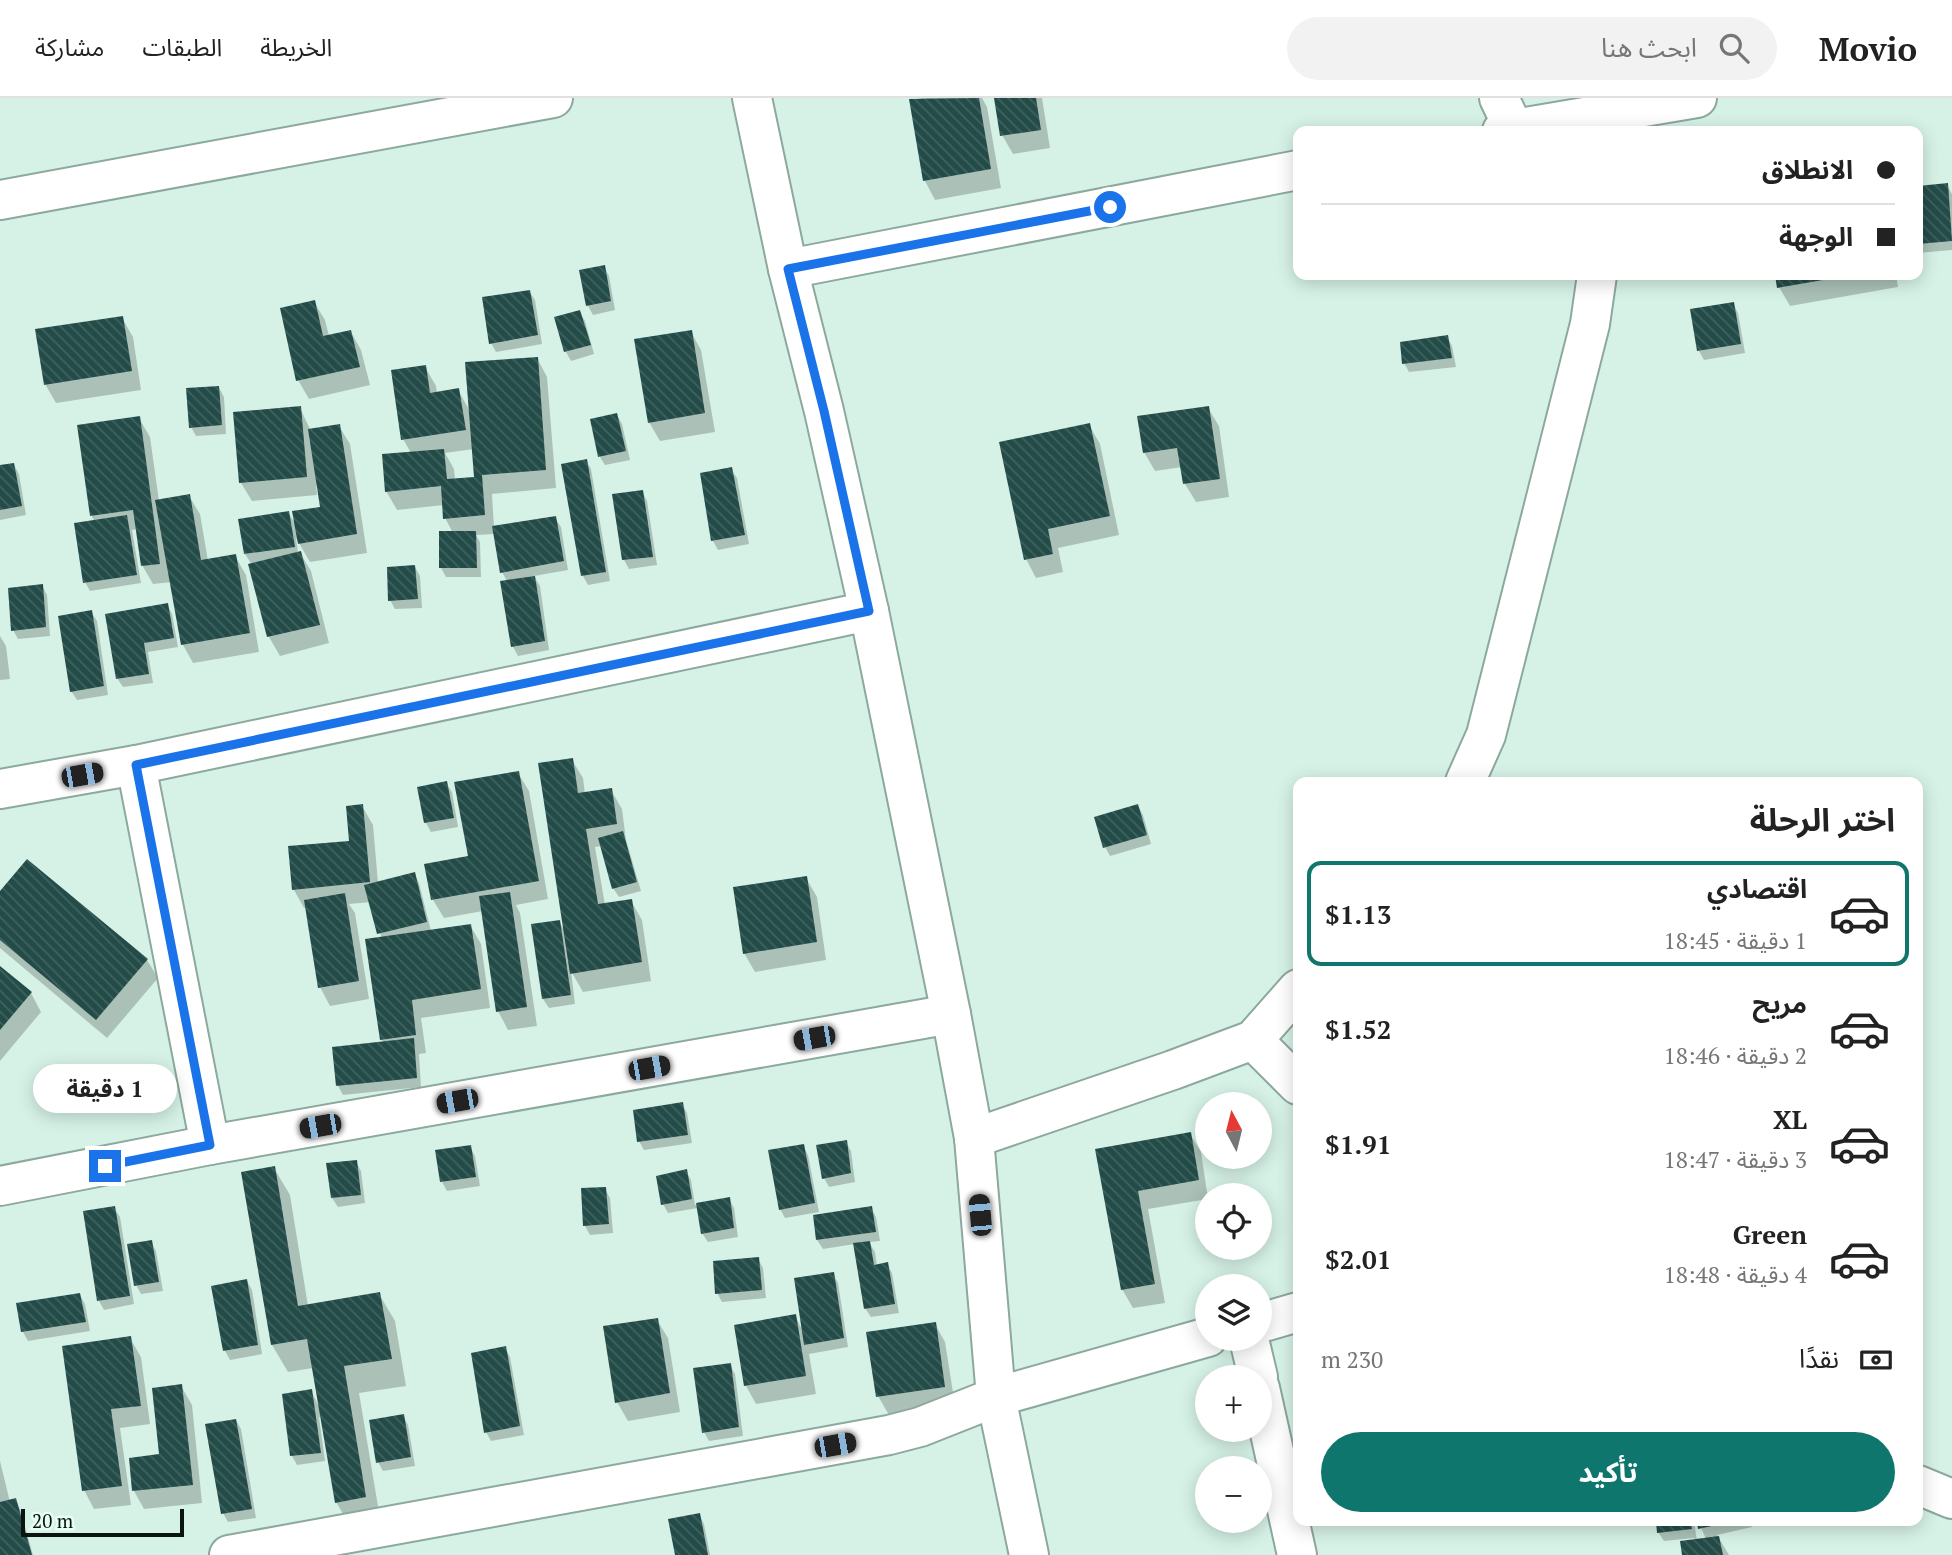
<!DOCTYPE html>
<html lang="ar">
<meta charset="utf-8">
<style>
body{margin:0;font-family:"PT Serif","Noto Sans Arabic",serif;background:#f2f2f2;color:#222;direction:rtl;height:100vh;display:flex;flex-direction:column;font-size:26px;white-space:nowrap}
*{box-sizing:border-box;margin:0}
p{font-size:23px;color:#767676}
.icon{flex:none;width:38px;height:38px;fill:none;stroke:currentColor;stroke-width:2;stroke-linecap:round;stroke-linejoin:round}
.map{position:relative;flex:1;overflow:hidden;direction:ltr}
.details{position:absolute;left:1293px;top:679px;width:630px;height:749px;display:flex;flex-direction:column;background:#fff;border-radius:14px;box-shadow:0 4px 18px #0003;direction:rtl}
.details>*{flex:none}
.top-card{position:absolute;left:1293px;top:28px;width:630px;height:154px;border-radius:14px;box-shadow:0 4px 18px #0003;direction:rtl;display:grid;align-content:center;height:154px;padding:0 28px;background:#fff}
.needle{width:46px;rotate:353deg}
.fabs{position:absolute;left:1195px;top:994px;display:grid;gap:14px}
.fabs a{display:grid;place-items:center;width:77px;height:77px;border-radius:50%;background:#fff;box-shadow:0 4px 18px #0003;font-size:35px}
.scale{position:absolute;left:21px;bottom:18px;width:163px;box-sizing:border-box;padding-left:7px;border:4px solid #0a1410;border-top:0;font-size:19px;line-height:24px;white-space:nowrap;color:#0a1410;-webkit-text-stroke:5px #e7fef4;paint-order:stroke}
.end{position:absolute;width:32px;height:32px;margin:-16px;border:9px solid #1a73e8;background:#fff;box-shadow:0 0 0 4px #fff}
.from{border-radius:50%}
.bubble{position:absolute;height:49px;border-radius:24px;background:#fff;box-shadow:0 4px 18px #0003;font-size:23px;font-weight:700;line-height:49px;text-align:center;direction:rtl}
.car{position:absolute;width:21px;height:42px;margin:-21px -10px;border-radius:9px;box-shadow:0 0 5px 2px #0007;background:linear-gradient(#222 24%,#8ab4d8 0 40%,#222 0 76%,#8ab4d8 0 86%,#222 0)}
.top-card b{display:flex;align-items:center;gap:24px;height:66px;font-size:26px}
.top-card b+b{border-top:2px solid #e0e0e0}
.top-card i{width:18px;height:18px;background:#222}
ul{padding:0;list-style:none}
li{display:flex;align-items:center;gap:21px;height:105px;margin:0 14px 10px;padding:0 14px;border:4px solid transparent;border-radius:14px}
li div{flex:1}
li b{display:block;font-size:26px}
li em{font-style:normal;font-weight:700}
li.active{border-color:#0f766e}
li>.icon{width:63px;height:63px;stroke-width:1.5}
h2{padding:0 28px;font-size:32px;line-height:84px}
.pay{display:flex;align-items:center;gap:18px;height:77px;padding:0 28px;font-size:26px}
.pay p{margin-inline-start:auto}
.primary-button{display:flex;gap:14px;margin-top:auto;padding:14px 28px}
.primary-button a{flex:1;height:80px;border-radius:42px;background:#0f766e;color:#fff;font-size:28px;font-weight:700;line-height:80px;text-align:center}
header{display:flex;align-items:center;gap:42px;box-sizing:border-box;height:98px;padding:0 35px;background:#fff;border-bottom:2px solid #e0e0e0}
header strong{font-size:33px}
nav{display:flex;gap:38px;margin-inline-start:auto;font-size:24px}
.search{width:490px;height:63px;background:#f2f2f2;display:flex;align-items:center;gap:18px;box-sizing:border-box;padding:0 24px;border-radius:38px;color:#767676;font-size:26px}
.map>svg:first-child{display:block}
.shadow{fill:#0003;fill-rule:evenodd}
.building{fill:url(#building-back-hatch)}
.lines{fill:none;stroke-linecap:round;stroke-linejoin:round}
.street-casing{stroke:#8da89d;stroke-width:42}
.secondary-casing{stroke:#8da89d;stroke-width:42}
.street{stroke:#fff;stroke-width:38}
.secondary{stroke:#fff;stroke-width:38}
.route{stroke:#1a73e8;stroke-width:9}
</style>
<header>
<strong>Movio</strong>
<div class="search"><svg class="icon" aria-label="search" viewBox="0 0 24 24"><circle cx="10" cy="10" r="6"/><path d="M15 15l6 6"/></svg>ابحث هنا</div>
<nav><a>الخريطة</a><a>الطبقات</a><a>مشاركة</a></nav>
</header>
<div class="map">
<svg width="1952" height="1457" viewBox="0 0 1952 1457">
<defs>
<pattern id="building-back-hatch" width="6" height="6" patternUnits="userSpaceOnUse" patternTransform="scale(1.75)"><rect width="6" height="6" fill="#234c49"/><path d="M-1 5l2 2M0 0l6 6M5-1l2 2" fill="none" stroke="#40625f"/></pattern>
</defs>
<rect width="100%" height="100%" fill="#d6f2e6"/>
<g class="shadow">
<polygon points="924,0 982,0 987,9 1001,90 935,102 925,83 911,2"/>
<polygon points="996,0 1042,0 1050,50 1013,56 1002,37"/>
<polygon points="1947,87 1952,96 1952,152 1918,155 1918,90"/>
<polygon points="604,169 609,178 615,212 593,217 588,208"/>
<polygon points="1777,177 1896,177 1898,189 1790,208 1779,189"/>
<polygon points="529,193 535,202 542,246 496,254 491,245"/>
<polygon points="314,204 325,222 329,238 351,234 361,252 370,287 309,301 298,282"/>
<polygon points="1733,206 1738,215 1745,255 1704,262 1699,253"/>
<polygon points="579,214 585,223 594,256 571,263 566,254 556,221"/>
<polygon points="122,220 133,239 141,292 56,305 45,286"/>
<polygon points="691,234 701,252 715,334 660,343 649,324"/>
<polygon points="1447,239 1452,248 1456,269 1409,274 1404,265"/>
<path d="M537,260L547,279L556,390L492,396L494,430L555,420L561,429L568,472L534,478L540,488L549,552L518,558L513,549L502,484L507,483L502,474L495,436L476,437L480,444L481,479H446L441,470L453,435L445,420L444,407L397,412L386,393L411,355L403,341L425,269L436,288L437,295L458,292L471,315ZM474,351L476,380L455,382L454,371L445,355Z"/>
<polygon points="219,290 224,299 226,336 196,338 191,329"/>
<polygon points="300,310 311,333 339,328 350,346 367,455 310,464 296,440 298,455 300,455 311,473 329,545 280,558 269,539 252,467 245,456 288,414 296,427 322,410 319,387 316,387 317,397 252,403 241,385"/>
<polygon points="1208,310 1219,328 1229,399 1196,404 1185,386 1182,369 1155,373 1144,354"/>
<polygon points="617,317 622,326 630,362 605,367 600,359"/>
<polygon points="139,320 150,339 159,403 189,398 200,416 208,463 235,458 246,477 259,554 193,565 183,547 172,484 153,486 142,467 137,431 132,432 141,485 90,493 85,484 95,424 91,417"/>
<polygon points="1089,327 1100,346 1119,437 1058,450 1063,474 1036,480 1026,461"/>
<polygon points="586,362 591,371 610,483 588,487 583,478"/>
<polygon points="14,367 19,376 26,417 0,422 0,369"/>
<polygon points="731,371 737,380 749,446 718,452 713,443"/>
<polygon points="642,394 647,403 657,467 629,471 624,462"/>
<polygon points="415,469 420,478 422,510 395,511 390,502"/>
<polygon points="42,488 47,497 50,538 18,541 13,532"/>
<polygon points="167,507 172,516 178,549 148,554 153,585 123,589 117,580"/>
<polygon points="91,514 97,523 108,597 77,602 71,593"/>
<polygon points="0,538 6,548 10,581 0,582"/>
<polygon points="572,662 583,680 585,696 611,692 622,711 626,742 641,793 619,799 613,790 602,748 595,749 605,807 631,803 642,822 651,883 583,894 571,873 575,906 549,910 543,901 559,824 566,835"/>
<polygon points="518,675 529,693 548,801 516,807 520,815 537,928 508,932 498,913 483,813 444,820 433,802 426,767 470,759"/>
<polygon points="446,685 452,694 458,729 431,734 426,725"/>
<polygon points="362,708 373,727 378,785 414,776 419,785 431,833 470,827 481,846 490,910 421,920 426,955 419,956 421,989 343,997 338,988 384,945 381,941 382,841 371,804 349,806 355,815 369,901 330,908 320,889 307,810 304,810 294,792 351,744"/>
<polygon points="1138,708 1143,717 1151,746 1110,758 1105,749"/>
<polygon points="806,780 817,799 826,862 755,874 744,855"/>
<polygon points="0,796 147,862 158,880 107,940 0,850"/>
<polygon points="0,870 31,895 41,914 0,963"/>
<polygon points="682,1006 687,1015 692,1045 644,1052 639,1043"/>
<polygon points="1190,1036 1201,1054 1208,1101 1148,1111 1165,1205 1133,1210 1122,1191 1097,1052"/>
<polygon points="846,1044 851,1053 855,1084 829,1089 824,1080"/>
<polygon points="803,1048 808,1057 819,1114 785,1120 780,1111"/>
<polygon points="470,1049 475,1058 480,1088 447,1093 442,1084"/>
<polygon points="356,1064 361,1073 365,1105 338,1109 332,1100"/>
<polygon points="274,1070 290,1097 308,1208 379,1196 395,1223 406,1288 359,1295 381,1426 352,1431 336,1404 322,1319 319,1319 325,1363 297,1367 292,1358 311,1293 319,1308 313,1270 288,1274 272,1247 243,1076"/>
<polygon points="686,1073 691,1082 695,1107 729,1101 734,1110 738,1139 708,1144 702,1135 698,1110 668,1115 663,1106"/>
<polygon points="605,1091 610,1100 613,1135 590,1137 585,1128"/>
<polygon points="114,1110 120,1119 134,1206 104,1212 99,1203 85,1114"/>
<polygon points="871,1110 876,1119 880,1143 869,1144 875,1154 877,1168 887,1166 892,1175 899,1215 871,1219 865,1210 855,1146 823,1151 817,1142"/>
<polygon points="151,1144 156,1153 163,1193 141,1196 136,1187"/>
<polygon points="758,1161 763,1170 766,1200 722,1204 717,1195"/>
<polygon points="833,1176 838,1185 848,1249 809,1256 816,1296 756,1306 746,1288 795,1218 803,1233"/>
<polygon points="247,1183 252,1192 262,1256 230,1262 225,1253"/>
<polygon points="79,1196 85,1206 90,1233 28,1243 23,1234 18,1207"/>
<polygon points="657,1222 668,1240 680,1314 628,1323 617,1304"/>
<polygon points="935,1226 945,1244 955,1307 889,1317 878,1298"/>
<polygon points="130,1240 141,1259 150,1326 120,1330 131,1407 94,1411 84,1392"/>
<polygon points="505,1250 510,1259 524,1337 491,1343 486,1334"/>
<polygon points="730,1267 735,1276 743,1338 709,1343 704,1334"/>
<polygon points="181,1288 192,1307 202,1405 144,1411 134,1393 161,1358"/>
<polygon points="403,1318 408,1327 415,1368 383,1373 378,1364"/>
<polygon points="236,1322 241,1331 256,1420 228,1424 223,1415"/>
<polygon points="0,1363 10,1404 15,1402 20,1411 33,1457 0,1457"/>
<polygon points="699,1417 704,1426 710,1457 677,1457"/>
<polygon points="1657,1423 1694,1423 1697,1443 1706,1441 1698,1423 1751,1423 1752,1429 1717,1437 1729,1457 1684,1457 1695,1443 1694,1440 1664,1443 1658,1434"/>
</g>
<g class="building">
<polygon points="979,0 991,71 923,83 909,1"/>
<polygon points="994,0 1036,0 1041,32 1000,38"/>
<polygon points="1948,85 1952,143 1918,146 1918,88"/>
<polygon points="605,167 611,203 586,208 579,172"/>
<polygon points="1775,177 1845,177 1846,178 1777,190"/>
<polygon points="530,192 538,237 489,246 482,199"/>
<polygon points="315,202 323,238 351,232 360,269 296,283 280,210"/>
<polygon points="1734,204 1741,246 1697,253 1690,211"/>
<polygon points="580,212 591,247 564,254 554,219"/>
<polygon points="123,218 132,273 44,287 35,231"/>
<polygon points="692,232 705,315 648,325 634,241"/>
<polygon points="1448,237 1452,260 1402,266 1400,244"/>
<polygon points="538,259 546,372 482,377 485,417 443,421 441,388 385,394 382,356 444,351 447,381 474,379 465,264"/>
<polygon points="426,267 430,295 459,290 466,332 401,342 391,272"/>
<polygon points="219,288 222,327 189,330 186,290"/>
<polygon points="301,308 307,379 239,385 233,314"/>
<polygon points="1209,308 1220,381 1183,386 1177,350 1143,355 1137,318"/>
<polygon points="617,315 626,353 598,359 590,321"/>
<polygon points="140,318 160,466 141,468 133,412 90,418 77,327"/>
<polygon points="1090,325 1110,418 1048,431 1053,456 1024,462 999,344"/>
<polygon points="340,326 357,436 298,446 292,413 320,409 308,331"/>
<polygon points="587,361 606,474 581,478 561,366"/>
<polygon points="14,365 22,408 0,412 0,367"/>
<polygon points="732,369 745,437 711,443 700,375"/>
<polygon points="643,392 653,459 622,462 612,396"/>
<polygon points="190,396 201,462 236,456 250,535 181,547 155,402"/>
<polygon points="289,413 295,449 244,456 238,421"/>
<polygon points="127,417 137,477 83,485 74,425"/>
<polygon points="556,418 564,463 500,475 492,428"/>
<polygon points="439,433 476,433 477,470 439,470"/>
<polygon points="301,453 320,527 267,539 248,466"/>
<polygon points="415,467 418,501 388,503 387,469"/>
<polygon points="535,478 545,543 511,549 500,483"/>
<polygon points="43,486 46,529 11,533 8,490"/>
<polygon points="168,505 174,540 144,545 149,576 116,581 105,516"/>
<polygon points="92,512 104,588 70,594 58,518"/>
<polygon points="573,660 578,695 612,690 617,726 586,731 598,806 632,801 642,864 570,876 538,665"/>
<polygon points="519,673 539,783 431,802 424,766 468,758 454,684"/>
<polygon points="447,683 454,720 424,725 417,689"/>
<polygon points="363,706 370,784 292,792 288,748 349,743 346,708"/>
<polygon points="1138,706 1147,737 1103,750 1094,719"/>
<polygon points="623,733 637,784 612,791 598,740"/>
<polygon points="27,761 148,861 96,922 0,842 0,793"/>
<polygon points="415,774 427,824 377,836 364,787"/>
<polygon points="807,778 817,844 743,856 733,789"/>
<polygon points="510,794 527,909 496,914 479,798"/>
<polygon points="345,795 359,883 318,890 304,802"/>
<polygon points="560,822 571,897 542,901 531,826"/>
<polygon points="471,826 481,891 412,902 416,937 380,942 365,841"/>
<polygon points="0,868 32,894 0,932"/>
<polygon points="414,940 417,980 336,988 332,949"/>
<polygon points="683,1004 688,1037 637,1044 633,1012"/>
<polygon points="1191,1034 1199,1082 1138,1093 1155,1186 1121,1192 1095,1051"/>
<polygon points="847,1042 851,1075 822,1081 816,1047"/>
<polygon points="804,1046 815,1105 779,1112 768,1052"/>
<polygon points="471,1047 476,1079 440,1084 435,1052"/>
<polygon points="357,1062 361,1097 331,1100 326,1065"/>
<polygon points="275,1068 298,1208 380,1194 392,1261 344,1268 366,1399 335,1405 307,1241 271,1247 241,1074"/>
<polygon points="687,1071 692,1101 661,1107 656,1078"/>
<polygon points="606,1089 609,1126 583,1128 581,1090"/>
<polygon points="730,1099 734,1130 701,1136 696,1105"/>
<polygon points="115,1108 130,1198 97,1203 83,1113"/>
<polygon points="872,1108 876,1134 816,1142 813,1117"/>
<polygon points="152,1142 159,1184 134,1188 127,1146"/>
<polygon points="870,1143 874,1167 888,1164 895,1206 864,1211 853,1145"/>
<polygon points="759,1159 762,1192 715,1196 713,1163"/>
<polygon points="834,1174 844,1240 804,1247 794,1180"/>
<polygon points="247,1181 258,1247 223,1253 211,1188"/>
<polygon points="80,1195 86,1224 21,1234 16,1205"/>
<polygon points="796,1216 806,1278 744,1288 734,1227"/>
<polygon points="658,1220 670,1295 615,1305 603,1228"/>
<polygon points="936,1224 945,1289 876,1299 866,1234"/>
<polygon points="131,1238 141,1308 111,1311 122,1388 82,1393 62,1248"/>
<polygon points="506,1248 520,1328 484,1335 471,1255"/>
<polygon points="731,1265 739,1329 702,1335 693,1270"/>
<polygon points="182,1286 193,1387 132,1393 129,1360 159,1356 152,1290"/>
<polygon points="312,1291 321,1355 290,1358 282,1296"/>
<polygon points="404,1316 411,1359 376,1365 369,1322"/>
<polygon points="236,1321 252,1411 221,1416 205,1326"/>
<polygon points="16,1400 32,1457 0,1457 0,1404"/>
<polygon points="700,1415 708,1457 675,1457 668,1421"/>
<polygon points="1656,1423 1691,1423 1692,1431 1657,1435"/>
<polygon points="1697,1423 1730,1423 1730,1424 1698,1431"/>
<polygon points="1719,1438 1723,1457 1682,1457 1680,1443"/>
</g>
<g class="lines">
<g class="street-casing">
<g id="street">
<polyline points="752,0 788,171 824,313 869,513 951,916 974,1040 996,1299 1029,1457"/>
<polyline points="1499,0 1514,31"/>
<polyline points="1502,33 1697,0"/>
<polyline points="788,171 1298,72"/>
<polyline points="136,667 210,1047"/>
<polyline points="1465,684 1486,637 1590,226 1597,177"/>
<polyline points="0,691 136,667 869,513"/>
<polyline points="1253,942 1298,987"/>
<polyline points="974,1040 1173,972 1253,942 1298,891"/>
<polyline points="0,1088 210,1047 951,916"/>
<polyline points="1260,1225 1298,1214"/>
<polyline points="1249,1241 1258,1279"/>
<polyline points="1260,1290 1297,1457"/>
<polyline points="1918,1387 1952,1401"/>
<polyline points="229,1457 889,1337 920,1329 996,1299 1208,1239"/>
</g>
</g>
<g class="secondary-casing">
<polyline id="secondary" points="0,102 553,0"/>
</g>
<use href="#street" class="street"/>
<use href="#secondary" class="secondary"/>
</g>
<g class="lines">
<polyline class="route" points="105,1068 210,1047 136,667 869,513 824,313 788,171 1110,109"/>
</g>
</svg>
<div class="fabs">
<a><svg class="needle" viewBox="-14 -14 28 28"><path d="M0-13l5 13h-10z" fill="#e53935"/><path d="M0 13l5-13h-10z" fill="#767676"/></svg></a>
<a><svg class="icon" aria-label="locate" viewBox="0 0 24 24"><circle cx="12" cy="12" r="6"/><path d="M12 2v4M12 18v4M2 12h4M18 12h4"/></svg></a>
<a><svg class="icon" aria-label="layers" viewBox="0 0 24 24"><path d="M12 4l9 5-9 5-9-5zM3 14l9 5 9-5"/></svg></a>
<a>+</a>
<a>−</a>
</div>
<div class="scale">20 m</div>
<i class="end from" style="left:1110px;top:109px"></i>
<i class="end" style="left:105px;top:1068px"></i>
<div class="bubble" style="left:33px;top:966px;width:144px">1 دقيقة</div>
<i class="car" style="left:82px;top:677px;rotate:80deg"></i>
<i class="car" style="left:814px;top:940px;rotate:260deg"></i>
<i class="car" style="left:649px;top:970px;rotate:80deg"></i>
<i class="car" style="left:457px;top:1003px;rotate:260deg"></i>
<i class="car" style="left:320px;top:1028px;rotate:260deg"></i>
<i class="car" style="left:980px;top:1117px;rotate:355deg"></i>
<i class="car" style="left:835px;top:1347px;rotate:80deg"></i>
<div class="top-card">
<b><i class="from"></i>الانطلاق</b>
<b><i></i>الوجهة</b>
</div>
<section class="details">
<h2>اختر الرحلة</h2>
<ul>
<li class="active"><svg class="icon" aria-label="car" viewBox="0 0 24 24"><path d="M5 17H2v-5l4-1 3-4h7l3 4 3 1v5h-3M9 17h6M6 11h13"/><circle cx="7" cy="17" r="2"/><circle cx="17" cy="17" r="2"/></svg><div><b>اقتصادي</b><p>1 دقيقة · 18:45</p></div><em>$1.13</em></li>
<li><svg class="icon" aria-label="car" viewBox="0 0 24 24"><path d="M5 17H2v-5l4-1 3-4h7l3 4 3 1v5h-3M9 17h6M6 11h13"/><circle cx="7" cy="17" r="2"/><circle cx="17" cy="17" r="2"/></svg><div><b>مريح</b><p>2 دقيقة · 18:46</p></div><em>$1.52</em></li>
<li><svg class="icon" aria-label="car" viewBox="0 0 24 24"><path d="M5 17H2v-5l4-1 3-4h7l3 4 3 1v5h-3M9 17h6M6 11h13"/><circle cx="7" cy="17" r="2"/><circle cx="17" cy="17" r="2"/></svg><div><b>XL</b><p>3 دقيقة · 18:47</p></div><em>$1.91</em></li>
<li><svg class="icon" aria-label="car" viewBox="0 0 24 24"><path d="M5 17H2v-5l4-1 3-4h7l3 4 3 1v5h-3M9 17h6M6 11h13"/><circle cx="7" cy="17" r="2"/><circle cx="17" cy="17" r="2"/></svg><div><b>Green</b><p>4 دقيقة · 18:48</p></div><em>$2.01</em></li>
</ul>
<div class="pay"><svg class="icon" aria-label="cash" viewBox="0 0 24 24"><path d="M3 7h18v10H3z"/><circle cx="12" cy="12" r="2"/></svg>نقدًا<p>230 m</p></div>
<div class="primary-button"><a>تأكيد</a></div>
</section>
</div>
